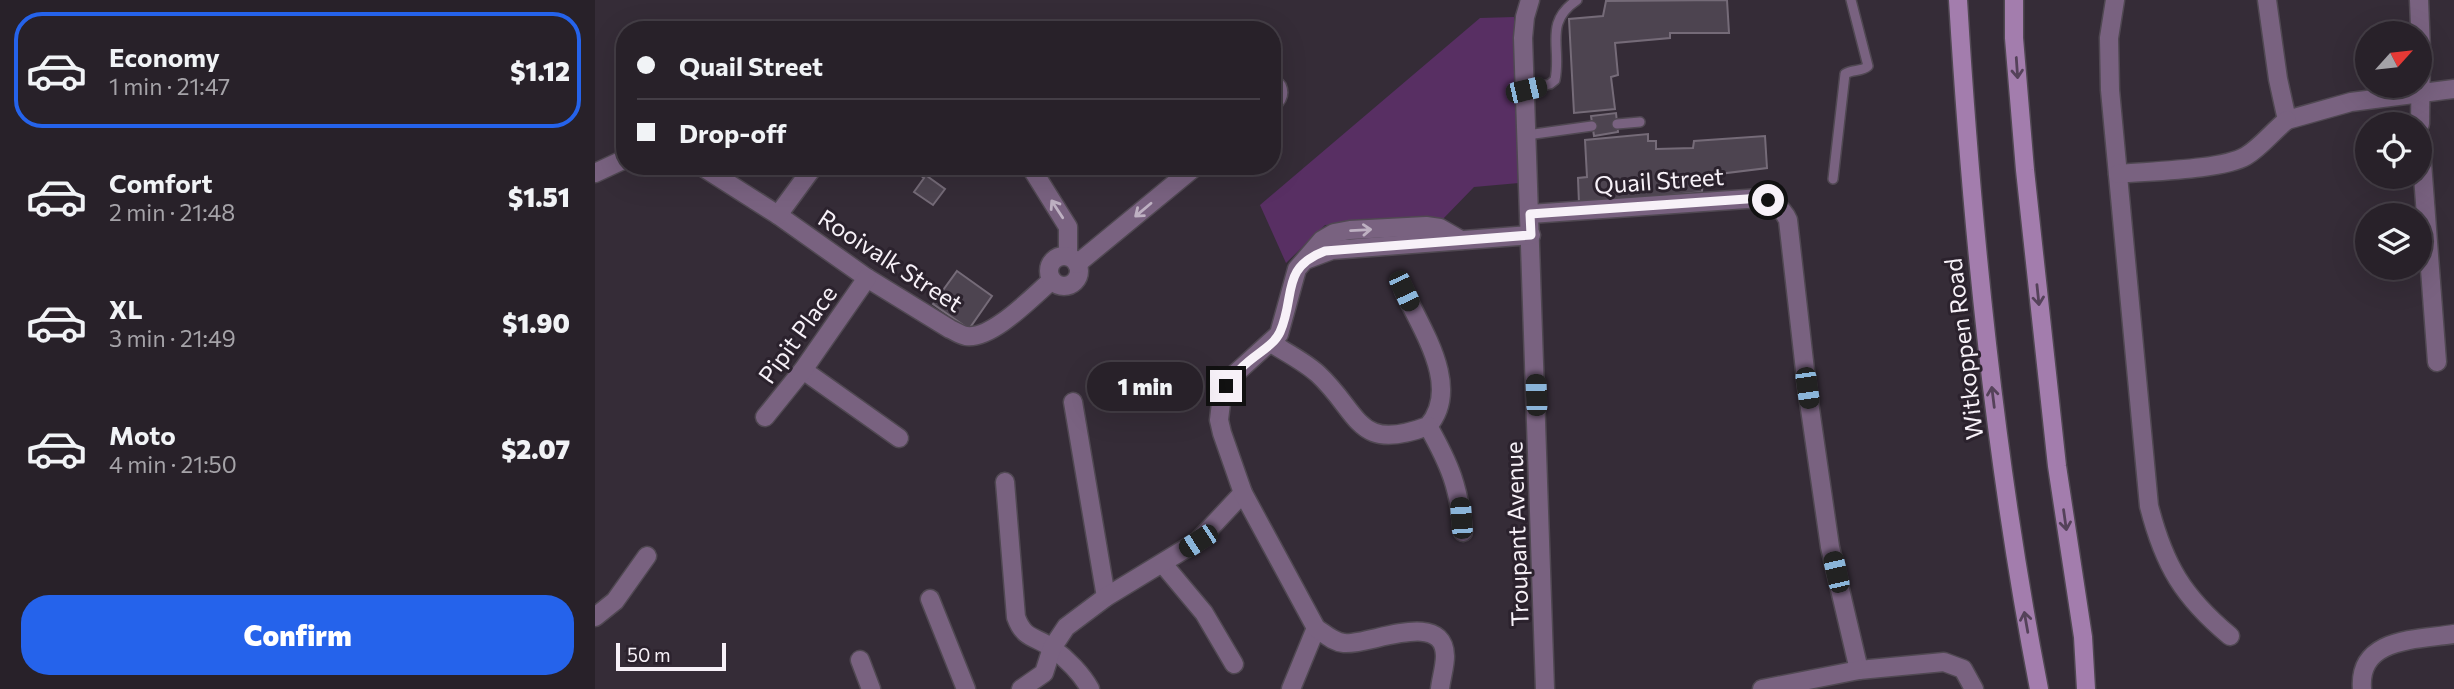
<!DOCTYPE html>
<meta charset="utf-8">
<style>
body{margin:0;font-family:Commissioner,sans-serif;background:#342e35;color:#f1f3f6;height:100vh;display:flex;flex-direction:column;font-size:26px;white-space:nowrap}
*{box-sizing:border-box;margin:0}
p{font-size:23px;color:#a5a3a8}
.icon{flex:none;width:38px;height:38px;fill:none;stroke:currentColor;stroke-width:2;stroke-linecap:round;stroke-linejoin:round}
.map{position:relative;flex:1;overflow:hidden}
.side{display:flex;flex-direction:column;background:#282129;width:595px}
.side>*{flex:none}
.top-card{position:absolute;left:21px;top:21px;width:665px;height:154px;border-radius:28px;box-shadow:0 7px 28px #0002,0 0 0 2px #443e46;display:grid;align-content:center;height:154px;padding:0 21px;background:#282129}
.needle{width:46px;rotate:63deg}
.controls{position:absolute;left:1760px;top:21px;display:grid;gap:14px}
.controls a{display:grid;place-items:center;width:77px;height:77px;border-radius:50%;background:#282129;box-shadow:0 7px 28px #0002,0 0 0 2px #443e46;font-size:35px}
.scale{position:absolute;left:21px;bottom:18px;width:110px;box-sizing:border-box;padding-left:7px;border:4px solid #f7f1f8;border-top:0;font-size:19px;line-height:24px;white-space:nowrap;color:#f7f1f8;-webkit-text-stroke:5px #2b222d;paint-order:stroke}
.end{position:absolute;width:32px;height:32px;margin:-16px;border:9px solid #f7f1f8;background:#111;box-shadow:0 0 0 4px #111}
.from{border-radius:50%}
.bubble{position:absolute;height:49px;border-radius:24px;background:#282129;box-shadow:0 7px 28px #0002,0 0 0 2px #443e46;font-size:23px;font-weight:800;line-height:49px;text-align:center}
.car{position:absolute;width:21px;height:42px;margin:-21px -10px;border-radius:9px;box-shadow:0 0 5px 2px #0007;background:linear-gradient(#222 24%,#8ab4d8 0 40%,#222 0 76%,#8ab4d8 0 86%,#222 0)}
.top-card b{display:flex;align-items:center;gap:24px;height:66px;font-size:26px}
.top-card b+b{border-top:2px solid #443e46}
.top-card i{width:18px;height:18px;background:#f1f3f6}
ul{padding:12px 0 0;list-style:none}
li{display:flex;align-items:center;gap:21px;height:116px;margin:0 14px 10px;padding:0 7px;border:4px solid transparent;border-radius:28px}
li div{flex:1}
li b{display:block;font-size:26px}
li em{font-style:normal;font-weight:800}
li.on{border-color:#2563eb}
li>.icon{width:63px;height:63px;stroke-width:1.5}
.cta{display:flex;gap:14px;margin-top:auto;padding:14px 21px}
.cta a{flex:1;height:80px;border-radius:28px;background:#2563eb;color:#fff;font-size:28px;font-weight:800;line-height:80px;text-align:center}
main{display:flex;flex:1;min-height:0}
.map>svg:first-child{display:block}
.green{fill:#582f63}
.building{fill:#4d4450;stroke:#756b78;stroke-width:2}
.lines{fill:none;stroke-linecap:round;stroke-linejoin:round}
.service-casing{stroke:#504852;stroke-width:12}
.minor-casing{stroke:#504852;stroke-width:21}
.secondary-casing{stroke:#504852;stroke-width:21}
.service{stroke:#796280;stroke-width:9}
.minor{stroke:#796280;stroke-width:18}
.secondary{stroke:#a37dad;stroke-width:18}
.oneway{stroke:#55425a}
.oneway2{stroke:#beb1c2}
.route{stroke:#f7f1f8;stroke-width:9}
.labels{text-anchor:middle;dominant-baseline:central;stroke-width:6;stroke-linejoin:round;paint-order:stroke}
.street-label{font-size:24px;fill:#f7f1f8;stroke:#2b222d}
</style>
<main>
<section class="side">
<ul>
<li class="on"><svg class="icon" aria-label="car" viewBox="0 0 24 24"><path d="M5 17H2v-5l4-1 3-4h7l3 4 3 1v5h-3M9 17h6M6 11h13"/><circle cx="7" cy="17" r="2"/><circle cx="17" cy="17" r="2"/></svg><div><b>Economy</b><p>1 min · 21:47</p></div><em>$1.12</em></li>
<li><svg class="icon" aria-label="car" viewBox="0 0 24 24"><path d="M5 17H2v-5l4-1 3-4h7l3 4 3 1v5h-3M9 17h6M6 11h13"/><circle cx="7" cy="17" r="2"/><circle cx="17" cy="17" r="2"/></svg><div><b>Comfort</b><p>2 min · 21:48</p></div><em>$1.51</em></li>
<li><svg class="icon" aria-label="car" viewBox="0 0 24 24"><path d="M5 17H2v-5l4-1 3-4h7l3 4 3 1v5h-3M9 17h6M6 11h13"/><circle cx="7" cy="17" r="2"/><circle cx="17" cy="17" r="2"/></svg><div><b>XL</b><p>3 min · 21:49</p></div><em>$1.90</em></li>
<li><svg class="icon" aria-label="car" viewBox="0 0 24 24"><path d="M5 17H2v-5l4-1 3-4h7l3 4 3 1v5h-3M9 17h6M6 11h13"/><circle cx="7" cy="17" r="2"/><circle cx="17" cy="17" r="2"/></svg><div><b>Moto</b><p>4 min · 21:50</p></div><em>$2.07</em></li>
</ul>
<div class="cta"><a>Confirm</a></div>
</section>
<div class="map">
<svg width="1859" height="689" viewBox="0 0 1859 689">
<rect width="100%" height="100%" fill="#352c37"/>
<polygon class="green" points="919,17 924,183 879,187 846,221 730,225 691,263 665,205 885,18"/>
<g class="building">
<polygon points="1132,0 1134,33 1075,33 1075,38 1020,43 1023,75 1016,77 1020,109 979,113 974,19 1008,16 1011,1"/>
<polygon points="1021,113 1023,132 999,136 996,116"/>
<polygon points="1053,134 1053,141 1061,141 1061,149 1098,148 1099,141 1170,136 1172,168 1108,176 1107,192 984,204 983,178 992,177 990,140"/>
<polygon points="312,166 339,166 332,176 350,189 338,205 319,192 329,178"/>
<polygon points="362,271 397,296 374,329 338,304"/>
</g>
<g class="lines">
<g class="service-casing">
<g id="service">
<path d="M931,90L955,84L960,80C967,47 948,23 982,0"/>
<polyline points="1022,124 1045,122"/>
<polyline points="932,135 997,126"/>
<path d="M1238,179L1250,74C1257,69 1267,72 1273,66L1256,0"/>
</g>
</g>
<g class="minor-casing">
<g id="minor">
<polyline points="935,0 930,17 928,38 950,689"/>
<path d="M1520,0L1514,38L1515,90L1554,506C1569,565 1588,597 1635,636"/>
<polyline points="1672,0 1683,79 1692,120 1756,102 1859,89"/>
<polyline points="1824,0 1826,50 1825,124"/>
<path d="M677,85L682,87C685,94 683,98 677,103"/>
<polyline points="1825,136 1842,362"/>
<path d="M106,166L183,215L272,278L355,329C360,331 365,335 371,336C397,340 438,296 457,280"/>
<polyline points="435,166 473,227 473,256"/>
<polyline points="0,173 30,159"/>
<path d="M1523,174C1554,171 1627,170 1651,156C1666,147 1678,131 1692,120"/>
<path d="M935,214L1166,198C1178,202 1188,208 1193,220L1212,388L1235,547L1264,670"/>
<polyline points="183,215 219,166"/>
<circle cx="469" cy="271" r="15"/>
<polyline points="713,259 737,250 936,235"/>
<polyline points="482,264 601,166"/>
<path d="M676,343C692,353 710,362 723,374C766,414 761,453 833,426C867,387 826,329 809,291"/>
<polyline points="208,370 304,438"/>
<polyline points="478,402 511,597"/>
<polyline points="170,417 208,370 272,278"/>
<path d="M833,426C855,465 864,487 868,532"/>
<path d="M410,482L421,617C429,640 441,636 457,648C471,658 487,674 495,689"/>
<polyline points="568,564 609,613 639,664"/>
<polyline points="335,599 371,689"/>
<polyline points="0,617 20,601 52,556"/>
<polyline points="265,660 276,689"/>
<polyline points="426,689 449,673 457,648 471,627 511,597 603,541 648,493"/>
<polyline points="696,689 721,628"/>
<path d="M845,689C846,679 850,667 850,656C849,608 773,646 749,643C738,642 730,634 721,628L648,493L627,433L624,420L627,394L641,373L684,334L702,269L727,240L739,233L755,230L831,226L845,228L866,240"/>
<polyline points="1167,689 1264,670 1349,662 1368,669 1379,689"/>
<path d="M1767,689C1763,637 1822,640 1859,634"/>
</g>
</g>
<g class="secondary-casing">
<g id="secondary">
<path d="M1363,0C1377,231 1400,462 1444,689"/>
<polyline points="1419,0 1419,38 1430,170 1462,466 1488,637 1491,689"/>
</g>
</g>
<use href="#service" class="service"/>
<use href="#minor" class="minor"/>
<use href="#secondary" class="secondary"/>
</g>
<defs><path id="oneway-shaft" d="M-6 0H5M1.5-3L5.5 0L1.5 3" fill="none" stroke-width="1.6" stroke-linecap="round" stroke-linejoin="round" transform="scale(1.75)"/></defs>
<g class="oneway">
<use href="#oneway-shaft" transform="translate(1422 68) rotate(86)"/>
<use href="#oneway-shaft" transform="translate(1443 295) rotate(84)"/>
<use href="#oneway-shaft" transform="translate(1398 397) rotate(-97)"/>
<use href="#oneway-shaft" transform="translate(1470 520) rotate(82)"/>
<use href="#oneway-shaft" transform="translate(1431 622) rotate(-100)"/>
</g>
<g class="oneway2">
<use href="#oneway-shaft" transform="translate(462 209) rotate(-123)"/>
<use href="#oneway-shaft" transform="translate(548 210) rotate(140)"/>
<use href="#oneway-shaft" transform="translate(766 230) rotate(-3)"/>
</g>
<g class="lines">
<path class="route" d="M631,386C638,377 644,369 653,362C664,352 679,345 685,332C701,296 685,268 730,251L936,235L935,214L1166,198L1173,200"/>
</g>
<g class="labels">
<g class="street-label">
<text transform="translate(1064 180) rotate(-4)">Quail Street</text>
<text transform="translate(296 260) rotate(33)">Rooivalk Street</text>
<text transform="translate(202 334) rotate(-54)">Pipit Place</text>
<text transform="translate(1368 349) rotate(-97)">Witkoppen Road</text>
<text transform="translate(921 534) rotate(-92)">Troupant Avenue</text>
</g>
</g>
</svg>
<div class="controls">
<a><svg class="needle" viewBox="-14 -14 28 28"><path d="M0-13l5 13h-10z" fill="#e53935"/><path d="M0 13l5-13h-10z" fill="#a5a3a8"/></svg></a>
<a><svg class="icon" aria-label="locate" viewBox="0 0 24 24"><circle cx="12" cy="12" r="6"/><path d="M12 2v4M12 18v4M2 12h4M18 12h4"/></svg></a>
<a><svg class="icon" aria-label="layers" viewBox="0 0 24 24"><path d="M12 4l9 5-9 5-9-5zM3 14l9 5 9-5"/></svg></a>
</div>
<div class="scale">50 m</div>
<i class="end from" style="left:1173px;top:200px"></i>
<i class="end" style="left:631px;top:386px"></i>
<div class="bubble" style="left:492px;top:362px;width:116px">1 min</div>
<i class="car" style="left:931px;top:90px;rotate:77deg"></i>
<i class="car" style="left:809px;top:291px;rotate:155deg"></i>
<i class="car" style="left:1212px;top:388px;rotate:172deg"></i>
<i class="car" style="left:941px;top:395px;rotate:358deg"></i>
<i class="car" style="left:866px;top:518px;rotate:356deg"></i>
<i class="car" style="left:603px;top:541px;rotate:237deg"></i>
<i class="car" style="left:1241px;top:572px;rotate:347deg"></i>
<div class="top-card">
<b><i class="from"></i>Quail Street</b>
<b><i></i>Drop-off</b>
</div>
</div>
</main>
